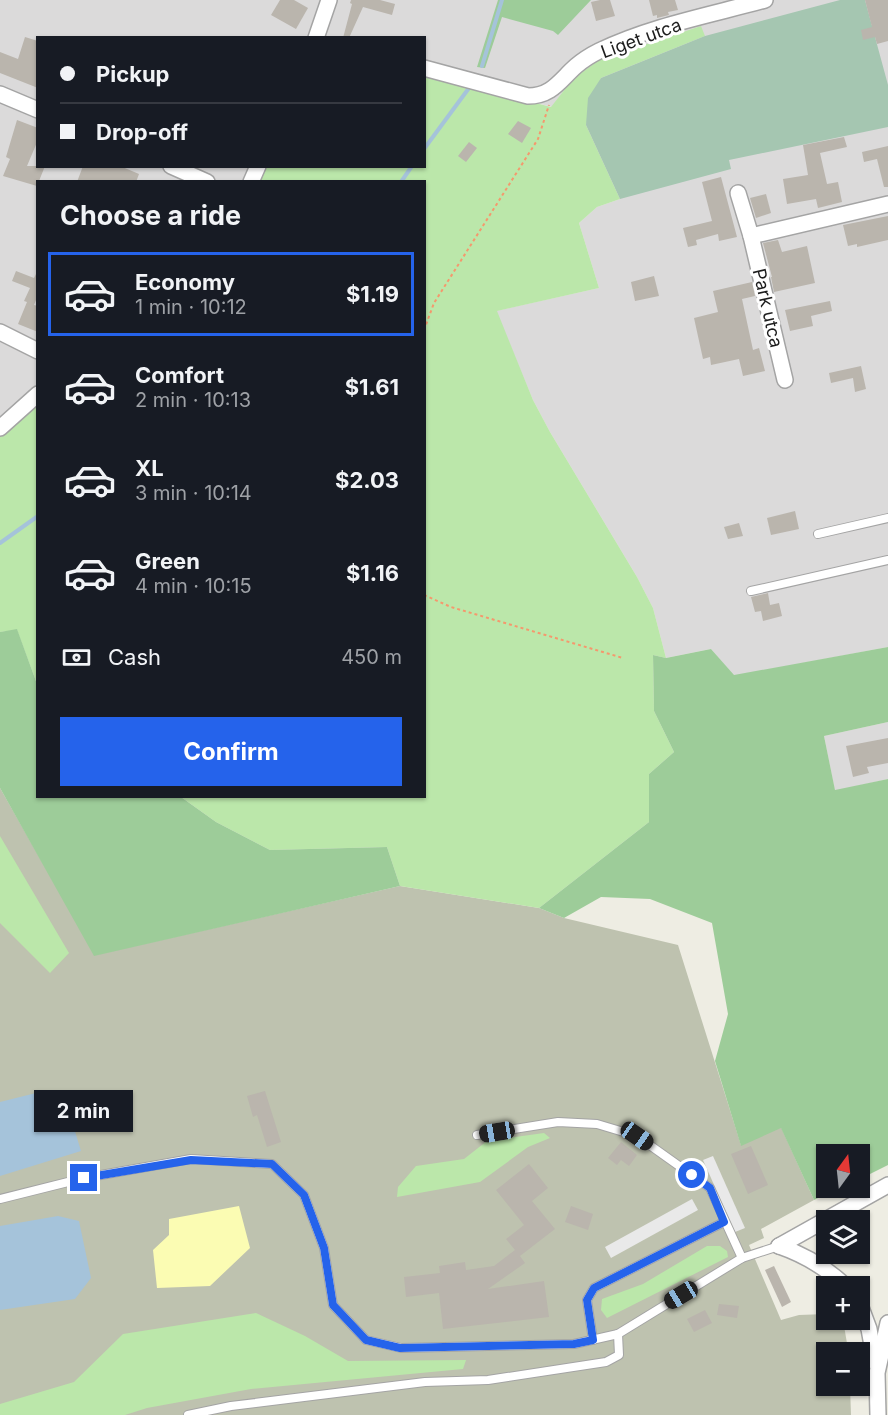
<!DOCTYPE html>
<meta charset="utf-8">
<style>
body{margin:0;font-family:Inter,sans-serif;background:#242831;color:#f1f3f6;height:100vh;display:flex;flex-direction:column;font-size:22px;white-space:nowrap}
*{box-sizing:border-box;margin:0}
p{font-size:20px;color:#9ea1a6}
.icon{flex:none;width:33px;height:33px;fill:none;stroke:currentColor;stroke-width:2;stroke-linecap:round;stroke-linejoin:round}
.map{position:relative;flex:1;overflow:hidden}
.details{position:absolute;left:36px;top:180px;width:390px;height:618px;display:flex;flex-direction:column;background:#171b24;border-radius:0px;box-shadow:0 2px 4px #0004}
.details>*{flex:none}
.guide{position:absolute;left:36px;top:36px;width:390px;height:132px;border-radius:0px;box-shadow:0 2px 4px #0004;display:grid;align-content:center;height:132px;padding:0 24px;background:#171b24}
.needle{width:39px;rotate:15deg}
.tools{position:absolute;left:816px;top:1144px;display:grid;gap:12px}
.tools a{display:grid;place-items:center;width:54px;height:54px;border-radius:0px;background:#171b24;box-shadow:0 2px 4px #0004;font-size:30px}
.end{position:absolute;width:27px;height:27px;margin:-14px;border:8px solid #2563eb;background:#fff;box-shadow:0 0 0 3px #fff}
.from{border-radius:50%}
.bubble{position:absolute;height:42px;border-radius:0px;background:#171b24;box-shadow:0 2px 4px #0004;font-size:20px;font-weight:700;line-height:42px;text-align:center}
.car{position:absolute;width:18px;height:36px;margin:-18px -9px;border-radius:8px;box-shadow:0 0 4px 2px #0007;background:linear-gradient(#222 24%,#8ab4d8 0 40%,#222 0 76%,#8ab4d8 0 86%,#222 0)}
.guide b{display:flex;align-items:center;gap:21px;height:57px;font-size:22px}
.guide b+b{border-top:2px solid #363941}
.guide i{width:15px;height:15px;background:#f1f3f6}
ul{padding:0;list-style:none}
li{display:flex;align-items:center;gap:18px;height:84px;margin:0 12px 9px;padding:0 12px;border:3px solid transparent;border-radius:0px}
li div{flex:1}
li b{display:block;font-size:22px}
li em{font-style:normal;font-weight:700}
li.current{border-color:#2563eb}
li>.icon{width:54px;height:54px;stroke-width:1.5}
h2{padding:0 24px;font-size:27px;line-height:72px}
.pay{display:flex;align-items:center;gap:15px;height:66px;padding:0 24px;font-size:22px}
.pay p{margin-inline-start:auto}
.primary-button{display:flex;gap:12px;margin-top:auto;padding:12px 24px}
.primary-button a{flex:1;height:69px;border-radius:0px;background:#2563eb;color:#fff;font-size:24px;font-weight:700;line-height:69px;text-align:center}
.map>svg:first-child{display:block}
.residential{fill:#dbdada}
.construction{fill:#bec2af}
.grass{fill:#bbe7aa}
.forest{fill:#9dcc99}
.sand{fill:#fbfcb3}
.cemetery{fill:#a5c6b1}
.parking{fill:#e9e9e9}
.water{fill:#a5c3da}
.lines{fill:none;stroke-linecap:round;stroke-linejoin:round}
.stream{stroke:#a5c3da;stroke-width:4}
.building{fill:#bab5ad}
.lane-casing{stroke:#a4a4a4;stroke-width:10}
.street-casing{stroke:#a4a4a4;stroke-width:18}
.path{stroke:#f5986d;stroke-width:2;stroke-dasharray:3 3;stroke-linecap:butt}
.lane{stroke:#fff;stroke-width:8}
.street{stroke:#fff;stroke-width:15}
.route{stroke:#2563eb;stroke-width:8}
.labels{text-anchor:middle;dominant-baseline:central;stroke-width:6;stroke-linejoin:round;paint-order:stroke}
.street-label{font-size:18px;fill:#1d1d1d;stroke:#fff}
</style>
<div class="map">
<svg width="888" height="1415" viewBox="0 0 888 1415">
<rect width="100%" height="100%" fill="#eeede3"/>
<g class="residential">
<polygon points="0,0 888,0 888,647 734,676 711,649 666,658 653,608 637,577 550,432 533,400 496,311 599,288 579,223 597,207 620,199 586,125 601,78 705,36 565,89 552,107 425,74 424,38 38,38 38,166 265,167 258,181 38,182 37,406 0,434"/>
<polygon points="888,722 888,779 835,791 824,736"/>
</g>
<polygon class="construction" points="0,788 95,955 400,886 539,908 564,918 678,945 741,1145 781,1127 814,1200 761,1229 764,1238 749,1245 781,1320 799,1315 826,1314 826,1320 843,1320 848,1349 825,1352 821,1388 850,1386 851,1415 0,1415"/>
<g class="grass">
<polygon points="701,26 705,36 601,78 586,125 620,199 597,207 579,223 599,288 497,311 533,400 550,432 637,577 653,608 666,658 653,655 654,711 674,752 649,774 649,822 539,908 400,886 387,847 270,850 216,822 181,797 424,796 424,182 258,181 265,167 424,166 425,74 551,107 565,89 581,73 599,60"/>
<polygon points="37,406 37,684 17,630 0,632 0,434"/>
<polygon points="0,836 69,953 50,973 0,923"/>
<polygon points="544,1133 550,1138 528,1147 480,1182 397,1197 398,1187 416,1166 464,1159 487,1141"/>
<polygon points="707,1246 720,1246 727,1251 728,1257 607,1318 601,1310 602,1299 643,1284"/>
<polygon points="256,1313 305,1336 348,1361 466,1360 463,1369 251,1389 147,1408 125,1415 0,1415 0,1404 74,1382 123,1334"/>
</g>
<g class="forest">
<polygon points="498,0 591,0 558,35 553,31 502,17 485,68 477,67"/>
<polygon points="17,629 37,684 38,796 181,797 216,822 270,850 387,847 400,886 94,956 0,788 0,632"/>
<polygon points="888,647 888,722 824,736 835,790 888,779 888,1165 860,1179 860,1155 826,1155 826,1188 839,1188 814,1200 781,1128 741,1146 715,1061 728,1014 712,923 650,899 601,897 564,918 539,908 649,822 649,774 674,752 654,711 653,655 666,658 711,649 734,675"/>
</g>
<polygon class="sand" points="239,1206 250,1248 210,1286 157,1288 153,1250 169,1235 169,1219"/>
<polygon class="cemetery" points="840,0 865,0 888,85 888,127 729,160 731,169 620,199 586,125 588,98 601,78 705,36"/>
<g class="parking">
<polygon points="713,1156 745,1228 735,1232 703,1160"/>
<polygon points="692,1199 698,1210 611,1258 605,1247"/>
</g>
<g class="water">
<polygon points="48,1090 54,1106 70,1115 81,1151 0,1176 0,1102"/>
<polygon points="58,1216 79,1221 91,1278 75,1299 0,1310 0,1226"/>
</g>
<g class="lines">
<g class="stream">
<polyline points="482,66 502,0"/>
<polyline points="424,149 469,88"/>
<polyline points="401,182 412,166"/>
<polyline points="0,543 38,516"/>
</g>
</g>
<g class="building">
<polygon points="280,0 294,0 308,8 296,29 271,15"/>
<polygon points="351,0 380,0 395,4 392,15 363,7 349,38 343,38 352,4 350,3"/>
<polygon points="600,0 610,0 615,16 596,21 591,2"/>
<polygon points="649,0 675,0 678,10 668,12 669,15 657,18 657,15 653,16"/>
<polygon points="865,0 888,0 888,41 877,44 875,37 863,40 861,30 872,27"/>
<polygon points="25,37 38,41 38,88 0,73 0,52 18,59"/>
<polygon points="17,120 38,128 38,140 27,166 45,166 37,186 3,176 10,159 6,157"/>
<polygon points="518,121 531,128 522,143 508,134"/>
<polygon points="844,137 847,147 820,153 827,184 838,182 842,202 818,208 816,199 787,204 783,179 808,175 803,145"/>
<polygon points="469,142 477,148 466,162 458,156"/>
<polygon points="888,146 888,187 884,187 877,159 864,162 862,152"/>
<polygon points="83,166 120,166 139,174 136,182 77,182"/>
<polygon points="721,177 737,237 719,241 718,234 696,240 697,245 688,247 683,228 712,221 702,182"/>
<polygon points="766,194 771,213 756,218 750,198"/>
<polygon points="888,216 888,240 857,247 857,244 848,246 843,225"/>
<polygon points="778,240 782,252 807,246 815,283 774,292 771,277 772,277 763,243"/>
<polygon points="38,270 38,295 34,305 38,306 38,332 18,324 27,302 24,301 30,288 12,281 16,271 34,278"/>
<polygon points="654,276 659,296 635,301 631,282"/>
<polygon points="752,282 755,296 742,299 753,350 759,348 765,371 743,376 739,359 711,365 710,357 703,359 694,318 718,312 713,291"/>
<polygon points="830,301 832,311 811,316 813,326 790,331 785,310"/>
<polygon points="861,366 866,389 855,392 853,378 831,383 829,373"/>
<polygon points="795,511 799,529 771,535 767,518"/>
<polygon points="739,523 743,536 728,539 724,527"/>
<polygon points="768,593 770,605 779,603 782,616 763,621 761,611 755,612 751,597"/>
<polygon points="888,738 888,763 867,767 869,773 853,777 846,746"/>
<polygon points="265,1091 281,1142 267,1147 257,1115 253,1117 247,1096"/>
<polygon points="621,1142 637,1155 629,1166 621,1160 617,1165 608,1158"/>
<polygon points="751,1146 768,1185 748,1194 731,1154"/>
<polygon points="529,1164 548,1188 532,1201 555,1229 520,1256 525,1263 488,1289 544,1281 549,1317 443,1329 439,1293 406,1297 404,1277 440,1273 439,1266 465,1262 466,1270 494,1266 515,1250 506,1239 524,1225 496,1190"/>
<polygon points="571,1206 593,1214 588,1230 565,1222"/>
<polygon points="774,1266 791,1302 782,1307 765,1270"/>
<polygon points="719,1304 739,1306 737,1318 717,1315"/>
<polygon points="705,1310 712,1323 694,1332 687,1319"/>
</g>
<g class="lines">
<g class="lane-casing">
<g id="lane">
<polyline points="818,534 888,518"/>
<polyline points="751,591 888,560"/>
<polyline points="477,1135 558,1122 597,1124 637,1136 710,1188 742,1258"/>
<polyline points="0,1199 84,1178 191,1159 272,1164 304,1195 324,1248 333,1305 366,1340 401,1348 574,1344 618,1334 742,1258 779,1246"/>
<polyline points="593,1340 587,1300 594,1288 724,1222"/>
<polyline points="188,1415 231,1406 425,1382 488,1380 606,1362 619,1355 618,1334"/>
</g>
</g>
<g class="street-casing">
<g id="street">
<polyline points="316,38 329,0"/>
<path d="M424,68L528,96C552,96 560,80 576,66C583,60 591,55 599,51C651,26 710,15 765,0"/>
<polyline points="0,94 38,110"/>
<polyline points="171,166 207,182"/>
<polyline points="251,182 258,166"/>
<polyline points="738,193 751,236"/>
<polyline points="0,332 38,351"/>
<polyline points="785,380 751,236 888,204"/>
<polyline points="0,428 38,394"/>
<polyline points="779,1246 888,1185"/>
<path d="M779,1246C805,1255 826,1267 846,1287"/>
<polyline points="860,1305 869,1329 875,1362"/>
<polyline points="878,1415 877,1373 888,1323"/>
</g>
</g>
<g class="path">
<polyline points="424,330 434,303 538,139 549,105"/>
<polyline points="424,595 451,607 623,658"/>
</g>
<use href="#lane" class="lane"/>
<use href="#street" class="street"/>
</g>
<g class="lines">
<polyline class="route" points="84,1178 191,1160 272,1164 304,1195 324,1248 333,1305 366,1340 400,1348 574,1344 593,1340 587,1300 594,1288 724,1222 710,1188 692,1175"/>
</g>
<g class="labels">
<g class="street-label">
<text transform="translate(641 38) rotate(-20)">Liget utca</text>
<text transform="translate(768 308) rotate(77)">Park utca</text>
</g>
</g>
</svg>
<div class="tools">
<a><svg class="needle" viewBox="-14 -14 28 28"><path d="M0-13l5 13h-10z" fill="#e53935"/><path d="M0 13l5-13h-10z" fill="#9ea1a6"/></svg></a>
<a><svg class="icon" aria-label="layers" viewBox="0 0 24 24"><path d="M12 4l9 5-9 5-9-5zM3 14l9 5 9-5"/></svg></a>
<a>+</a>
<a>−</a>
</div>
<i class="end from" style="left:692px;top:1175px"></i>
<i class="end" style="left:84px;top:1178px"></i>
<div class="bubble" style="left:34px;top:1090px;width:99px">2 min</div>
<i class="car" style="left:497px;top:1132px;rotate:261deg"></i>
<i class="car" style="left:637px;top:1136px;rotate:125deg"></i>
<i class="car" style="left:681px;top:1295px;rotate:239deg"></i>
<div class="guide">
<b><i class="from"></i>Pickup</b>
<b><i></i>Drop-off</b>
</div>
<section class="details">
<h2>Choose a ride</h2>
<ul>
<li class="current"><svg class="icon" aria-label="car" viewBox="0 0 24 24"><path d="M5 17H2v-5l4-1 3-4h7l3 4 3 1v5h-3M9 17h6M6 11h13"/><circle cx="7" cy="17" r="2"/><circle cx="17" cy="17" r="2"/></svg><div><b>Economy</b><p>1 min · 10:12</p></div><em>$1.19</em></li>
<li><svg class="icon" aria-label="car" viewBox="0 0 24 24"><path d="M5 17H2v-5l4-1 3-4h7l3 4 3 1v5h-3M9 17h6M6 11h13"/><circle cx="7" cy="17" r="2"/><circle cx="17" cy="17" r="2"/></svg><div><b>Comfort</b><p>2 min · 10:13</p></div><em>$1.61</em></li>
<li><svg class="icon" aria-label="car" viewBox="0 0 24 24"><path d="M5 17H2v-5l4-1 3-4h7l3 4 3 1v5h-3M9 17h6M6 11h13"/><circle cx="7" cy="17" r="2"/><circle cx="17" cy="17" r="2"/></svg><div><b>XL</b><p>3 min · 10:14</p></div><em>$2.03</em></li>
<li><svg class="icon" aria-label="car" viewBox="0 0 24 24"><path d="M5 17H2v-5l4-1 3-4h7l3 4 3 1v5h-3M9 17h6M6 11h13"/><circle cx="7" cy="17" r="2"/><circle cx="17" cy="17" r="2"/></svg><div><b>Green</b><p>4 min · 10:15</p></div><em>$1.16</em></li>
</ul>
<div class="pay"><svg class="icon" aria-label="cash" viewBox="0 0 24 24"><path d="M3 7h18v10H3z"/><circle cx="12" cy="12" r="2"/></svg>Cash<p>450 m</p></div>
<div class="primary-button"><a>Confirm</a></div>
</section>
</div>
